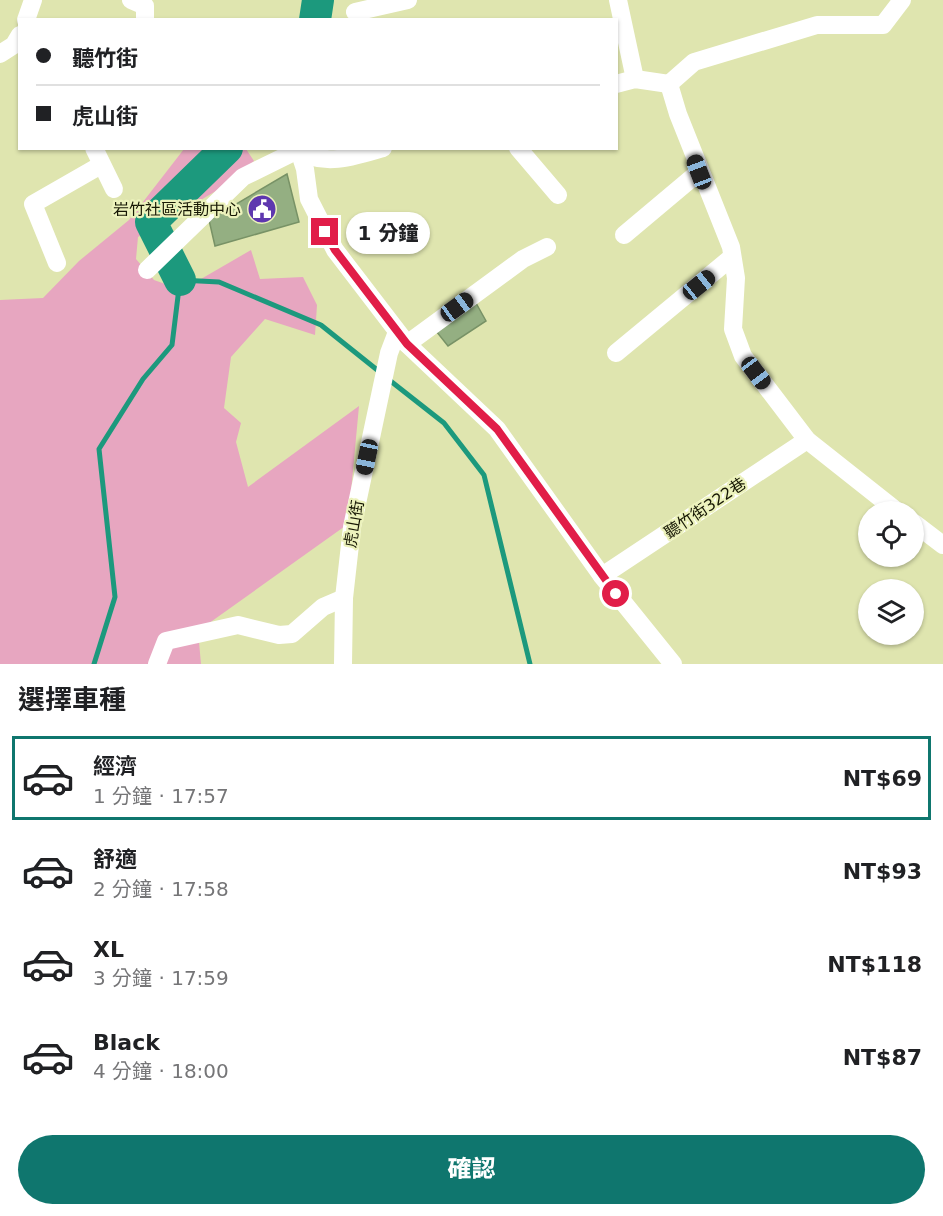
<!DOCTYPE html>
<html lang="zh-TW">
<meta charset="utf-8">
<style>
body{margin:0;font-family:"DejaVu Sans","Noto Sans TC",sans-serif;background:#f2f2f2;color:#202124;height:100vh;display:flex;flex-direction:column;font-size:22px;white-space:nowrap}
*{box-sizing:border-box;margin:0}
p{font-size:20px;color:#757577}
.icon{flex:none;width:33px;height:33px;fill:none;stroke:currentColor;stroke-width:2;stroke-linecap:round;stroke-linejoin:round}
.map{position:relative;height:664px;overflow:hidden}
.sheet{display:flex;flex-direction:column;background:#fff;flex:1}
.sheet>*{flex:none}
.top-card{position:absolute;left:18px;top:18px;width:600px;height:132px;border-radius:0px;box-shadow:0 2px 4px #0004;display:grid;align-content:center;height:132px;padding:0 18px;background:#fff}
.controls{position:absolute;left:858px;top:501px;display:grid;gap:12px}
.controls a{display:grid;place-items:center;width:66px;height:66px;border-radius:50%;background:#fff;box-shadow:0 2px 4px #0004;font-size:30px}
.end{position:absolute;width:27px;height:27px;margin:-14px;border:8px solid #e11d48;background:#fff;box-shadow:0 0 0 3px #fff}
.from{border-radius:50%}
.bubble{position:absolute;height:42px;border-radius:21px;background:#fff;box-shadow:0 2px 4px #0004;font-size:20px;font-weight:800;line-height:42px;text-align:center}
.car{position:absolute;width:18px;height:36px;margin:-18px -9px;border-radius:8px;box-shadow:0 0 4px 2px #0007;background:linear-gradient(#222 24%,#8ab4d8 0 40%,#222 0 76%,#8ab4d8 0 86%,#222 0)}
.top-card b{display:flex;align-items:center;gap:21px;height:57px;font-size:22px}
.top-card b+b{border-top:2px solid #e0e0e0}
.top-card i{width:15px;height:15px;background:#202124}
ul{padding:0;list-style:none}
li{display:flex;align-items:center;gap:18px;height:84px;margin:0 12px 9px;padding:0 6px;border:3px solid transparent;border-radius:0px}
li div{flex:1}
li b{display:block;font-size:22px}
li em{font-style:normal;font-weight:800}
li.on{border-color:#0f766e}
li>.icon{width:54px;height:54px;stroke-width:1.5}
h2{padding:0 18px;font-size:27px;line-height:72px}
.action{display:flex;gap:12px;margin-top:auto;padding:12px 18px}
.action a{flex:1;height:69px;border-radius:36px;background:#0f766e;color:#fff;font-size:24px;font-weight:800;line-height:69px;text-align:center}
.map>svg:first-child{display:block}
.green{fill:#e7a6c0}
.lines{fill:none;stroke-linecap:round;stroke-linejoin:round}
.stream{stroke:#1c997d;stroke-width:5}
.river{stroke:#1c997d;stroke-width:32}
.building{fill:#94af82;stroke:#789266;stroke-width:1.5}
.minor{stroke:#fff;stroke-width:18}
.route{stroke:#e11d48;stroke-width:8}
.labels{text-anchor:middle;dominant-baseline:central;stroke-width:4.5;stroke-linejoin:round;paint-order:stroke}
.poi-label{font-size:16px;fill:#161704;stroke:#ecf2bc;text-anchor:end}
.street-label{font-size:16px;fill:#161704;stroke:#ecf2bc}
</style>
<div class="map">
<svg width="943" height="664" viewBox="0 0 943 664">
<rect width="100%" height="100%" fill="#dfe5af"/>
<polygon class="green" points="184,149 246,149 254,161 221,188 138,237 136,259 154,280 182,290 251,250 260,279 303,277 317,305 315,335 265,319 231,357 224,408 241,423 236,442 248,487 359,406 348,524 198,631 201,664 0,664 0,300 43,298 79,261 129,220"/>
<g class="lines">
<g class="stream">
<polyline points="388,379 444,423 484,475 530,664"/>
<polyline points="94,664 115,597 99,449 143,379 172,345 180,280 219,282 321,325 381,373"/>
</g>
<g class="river">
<polyline points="315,20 318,0"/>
<polyline points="180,280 151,222 227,148"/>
</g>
</g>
<g class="building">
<polygon points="287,174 299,222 215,246 209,220"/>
<polygon points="476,303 486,321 448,346 436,331"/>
</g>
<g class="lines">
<g class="minor">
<polyline points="131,0 145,6 145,20"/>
<polyline points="618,0 635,79"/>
<polyline points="355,12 408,0"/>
<polyline points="26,20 33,0"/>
<polyline points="0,54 14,45 20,35"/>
<polyline points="616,84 635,79 669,84"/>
<polyline points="669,84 678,114 731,247 736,278 733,329 743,356 807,440 898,512"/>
<polyline points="669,84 694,62 817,25 883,25 902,0"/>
<polyline points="94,148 114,189"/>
<path d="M293,148C323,168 352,157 383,148"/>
<polyline points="298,148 305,169 309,199 335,250 407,344 497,429 602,576 673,664"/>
<polyline points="518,148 558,195"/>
<polyline points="624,235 699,172"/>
<polyline points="57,263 33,204 101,165"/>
<polyline points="147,270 243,177 296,151"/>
<polyline points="407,344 523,259 547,247"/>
<polyline points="616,353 732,257"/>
<polyline points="914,523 943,545"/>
<polyline points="602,576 807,440"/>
<polyline points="157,664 166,641 238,625 279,635 292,634 323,607 344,598"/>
<polyline points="343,664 344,598 352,527 389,353 397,332"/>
</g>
</g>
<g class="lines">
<polyline class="route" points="325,232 335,250 407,344 497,429 616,594"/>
</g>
<defs>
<g id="civic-disc" transform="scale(1.5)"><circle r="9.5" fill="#5e37af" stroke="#ecf2bc"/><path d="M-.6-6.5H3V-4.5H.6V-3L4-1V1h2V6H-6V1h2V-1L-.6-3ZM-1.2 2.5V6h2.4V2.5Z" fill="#fff"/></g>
</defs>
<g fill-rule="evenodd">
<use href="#civic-disc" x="262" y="209"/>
</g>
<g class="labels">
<g class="poi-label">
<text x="241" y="209">岩竹社區活動中心</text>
</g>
<g class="street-label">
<text transform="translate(705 508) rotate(-34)">聽竹街322巷</text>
<text transform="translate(354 524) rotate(-80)">虎山街</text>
</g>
</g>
</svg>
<div class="controls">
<a><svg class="icon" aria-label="locate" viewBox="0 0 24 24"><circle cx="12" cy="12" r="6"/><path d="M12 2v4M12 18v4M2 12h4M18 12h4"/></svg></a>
<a><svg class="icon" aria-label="layers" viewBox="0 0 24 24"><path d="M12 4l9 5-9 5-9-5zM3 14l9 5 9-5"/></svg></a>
</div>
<i class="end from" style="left:616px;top:594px"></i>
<i class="end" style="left:325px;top:232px"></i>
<div class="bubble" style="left:346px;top:212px;width:84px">1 分鐘</div>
<i class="car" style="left:699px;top:172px;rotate:339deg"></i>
<i class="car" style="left:699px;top:285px;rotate:51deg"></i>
<i class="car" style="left:457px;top:307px;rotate:54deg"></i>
<i class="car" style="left:756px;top:373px;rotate:143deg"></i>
<i class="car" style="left:367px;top:457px;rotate:192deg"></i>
<div class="top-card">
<b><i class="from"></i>聽竹街</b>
<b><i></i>虎山街</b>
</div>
</div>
<section class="sheet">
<h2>選擇車種</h2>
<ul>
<li class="on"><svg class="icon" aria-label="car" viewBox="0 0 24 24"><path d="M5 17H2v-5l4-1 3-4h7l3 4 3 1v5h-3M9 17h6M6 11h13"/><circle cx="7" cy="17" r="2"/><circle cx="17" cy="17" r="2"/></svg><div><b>經濟</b><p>1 分鐘 · 17:57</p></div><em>NT$69</em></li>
<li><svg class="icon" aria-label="car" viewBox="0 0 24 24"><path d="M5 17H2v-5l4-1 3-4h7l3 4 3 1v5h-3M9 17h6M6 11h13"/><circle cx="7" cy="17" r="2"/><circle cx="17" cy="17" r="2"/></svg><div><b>舒適</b><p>2 分鐘 · 17:58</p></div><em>NT$93</em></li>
<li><svg class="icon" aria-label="car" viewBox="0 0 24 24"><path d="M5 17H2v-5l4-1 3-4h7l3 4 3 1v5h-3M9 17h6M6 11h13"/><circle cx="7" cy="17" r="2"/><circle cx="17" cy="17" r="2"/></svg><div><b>XL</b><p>3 分鐘 · 17:59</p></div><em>NT$118</em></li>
<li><svg class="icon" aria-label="car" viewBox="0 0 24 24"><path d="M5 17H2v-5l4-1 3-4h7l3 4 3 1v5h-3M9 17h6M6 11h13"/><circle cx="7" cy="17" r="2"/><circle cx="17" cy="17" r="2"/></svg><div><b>Black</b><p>4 分鐘 · 18:00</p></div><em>NT$87</em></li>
</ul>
<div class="action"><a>確認</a></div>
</section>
